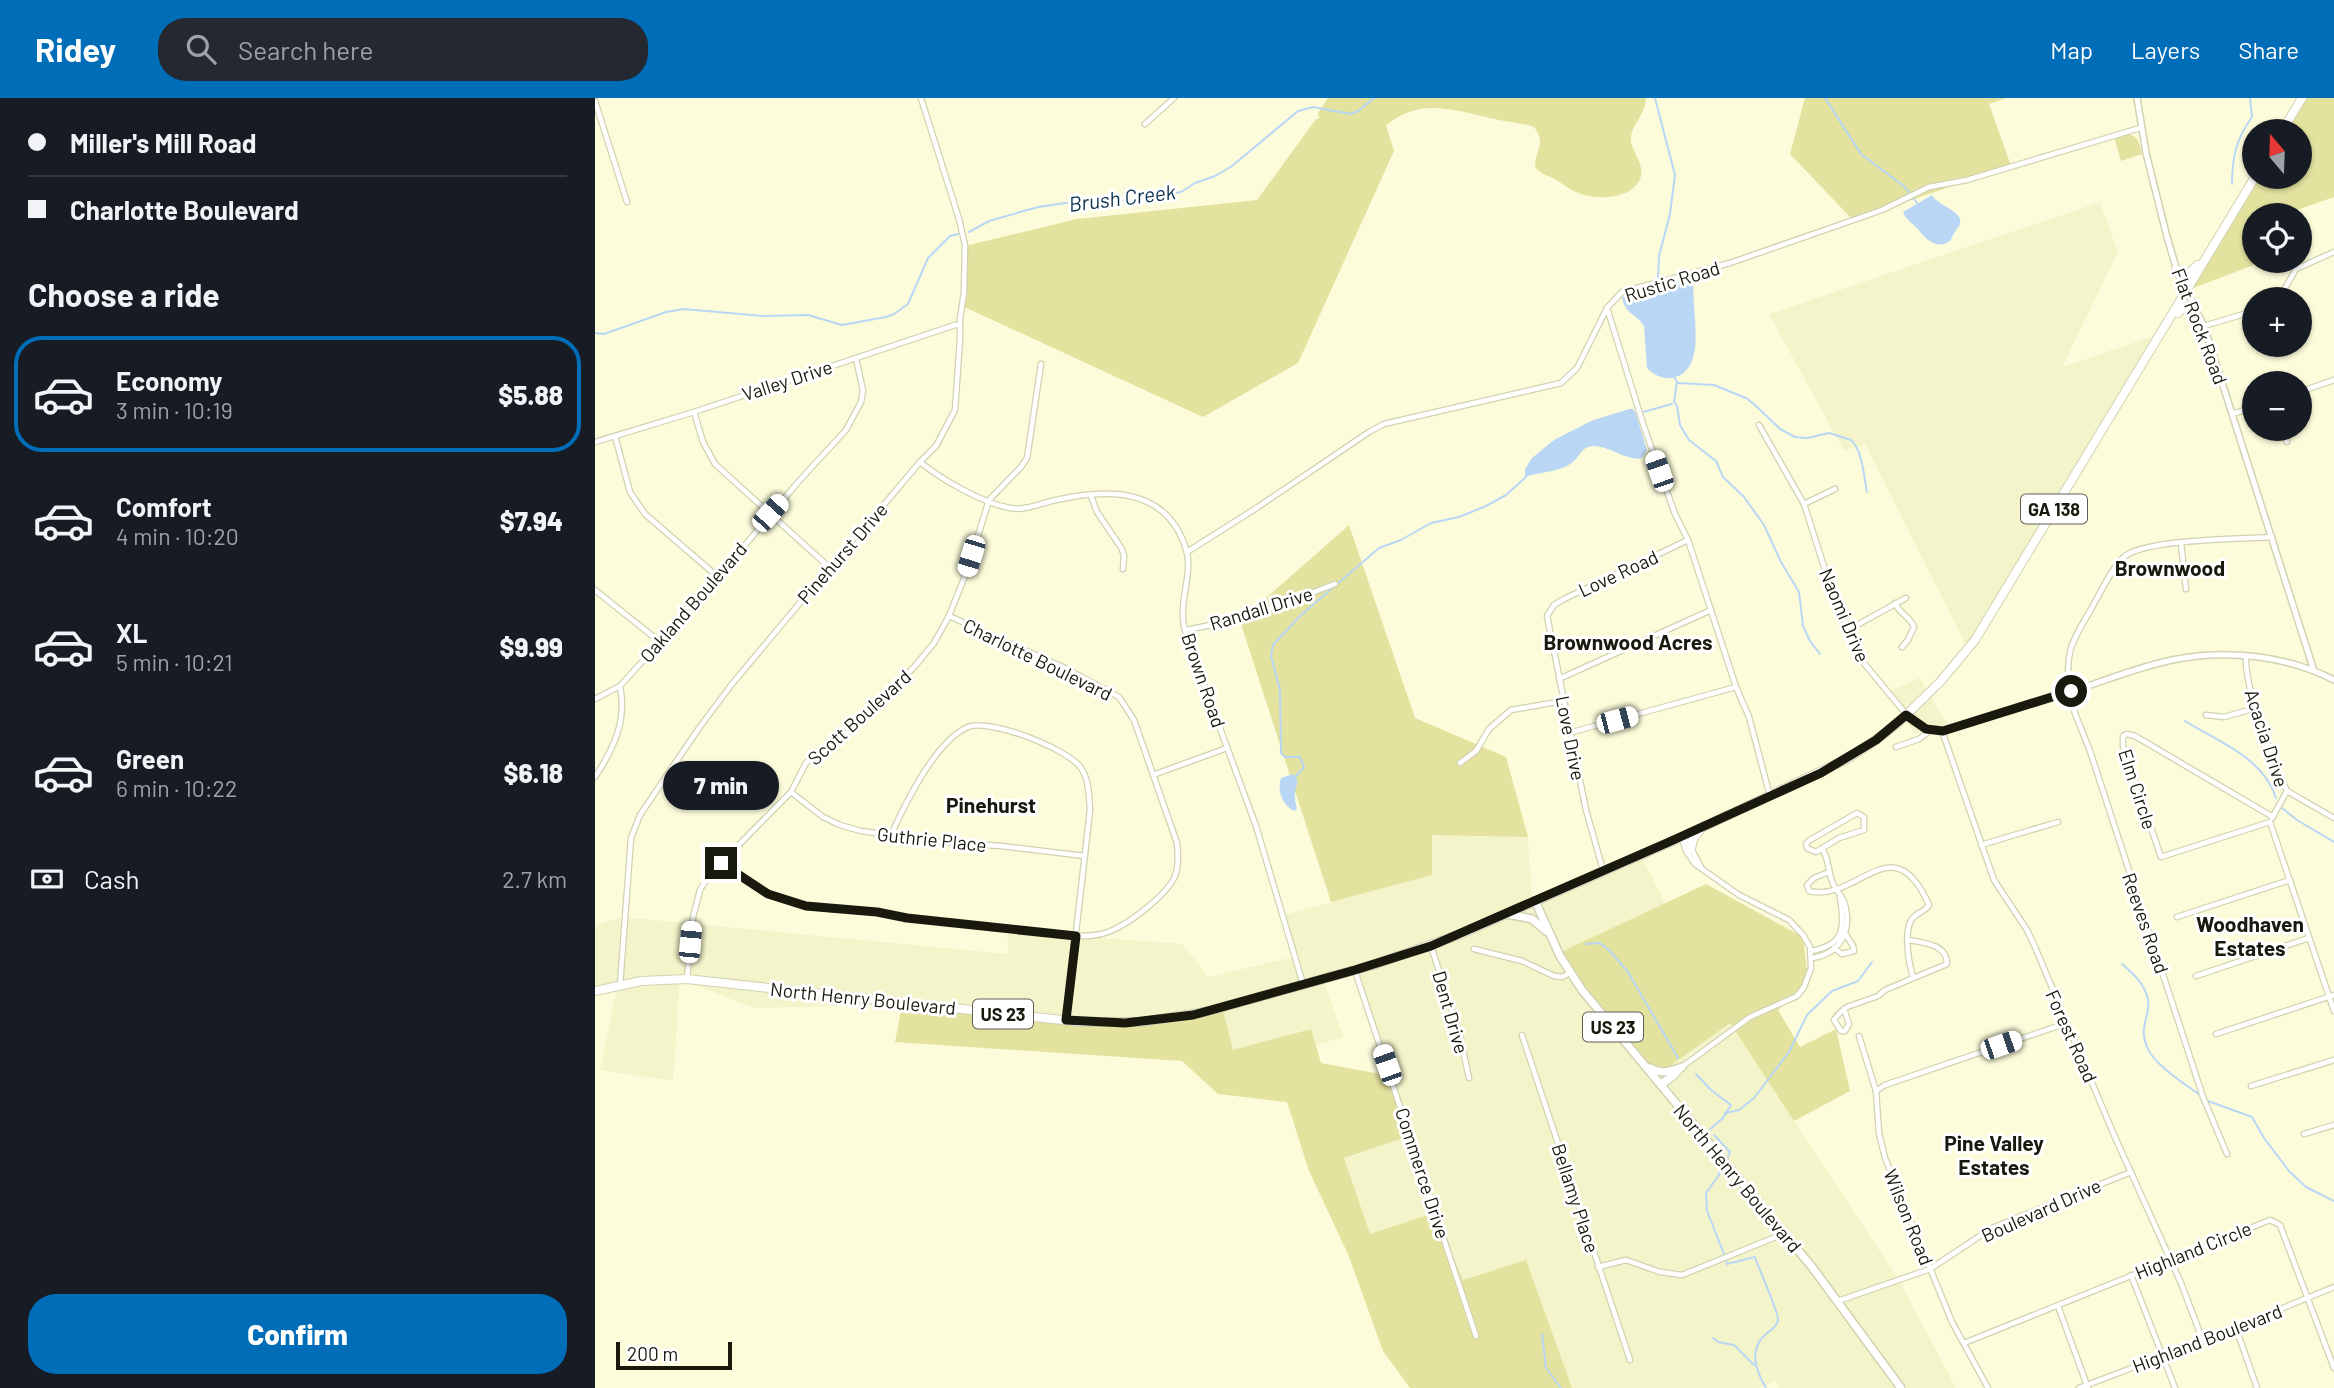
<!DOCTYPE html>
<meta charset="utf-8">
<style>
body{margin:0;font-family:Barlow,sans-serif;background:#242831;color:#f1f3f6;height:100vh;display:flex;flex-direction:column;font-size:26px;white-space:nowrap}
*{box-sizing:border-box;margin:0}
p{font-size:23px;color:#9ea1a6}
.icon{flex:none;width:38px;height:38px;fill:none;stroke:currentColor;stroke-width:2;stroke-linecap:round;stroke-linejoin:round}
.map{position:relative;flex:1;overflow:hidden}
.panel{display:flex;flex-direction:column;background:#171b24;width:595px}
.panel>*{flex:none}
.top-card{display:grid;align-content:center;height:154px;padding:0 28px;background:#171b24}
.needle{width:46px;rotate:341deg}
.controls{position:absolute;left:1647px;top:21px;display:grid;gap:14px}
.controls a{display:grid;place-items:center;width:70px;height:70px;border-radius:50%;background:#171b24;box-shadow:0 2px 5px #0004;font-size:35px}
.scale{position:absolute;left:21px;bottom:18px;width:116px;box-sizing:border-box;padding-left:7px;border:4px solid #19190e;border-top:0;font-size:19px;line-height:24px;white-space:nowrap;color:#19190e;-webkit-text-stroke:5px #fff;paint-order:stroke}
.end{position:absolute;width:32px;height:32px;margin:-16px;border:9px solid #19190e;background:#fff;box-shadow:0 0 0 4px #fff}
.from{border-radius:50%}
.bubble{position:absolute;height:49px;border-radius:24px;background:#171b24;box-shadow:0 2px 5px #0004;font-size:23px;font-weight:800;line-height:49px;text-align:center}
.car{position:absolute;width:21px;height:42px;margin:-21px -10px;border-radius:9px;box-shadow:0 0 5px 2px #0007;background:linear-gradient(#fff 24%,#345 0 40%,#fff 0 76%,#345 0 86%,#fff 0)}
.top-card b{display:flex;align-items:center;gap:24px;height:66px;font-size:26px}
.top-card b+b{border-top:2px solid #363941}
.top-card i{width:18px;height:18px;background:#f1f3f6}
ul{padding:0;list-style:none}
li{display:flex;align-items:center;gap:21px;height:116px;margin:0 14px 10px;padding:0 14px;border:4px solid transparent;border-radius:28px}
li div{flex:1}
li b{display:block;font-size:26px}
li em{font-style:normal;font-weight:800}
li.active{border-color:#006db8}
li>.icon{width:63px;height:63px;stroke-width:1.5}
h2{padding:0 28px;font-size:32px;line-height:84px}
.pay{display:flex;align-items:center;gap:18px;height:77px;padding:0 28px;font-size:26px}
.pay p{margin-inline-start:auto}
.action{display:flex;gap:14px;margin-top:auto;padding:14px 28px}
.action a{flex:1;height:80px;border-radius:28px;background:#006db8;color:#fff;font-size:28px;font-weight:800;line-height:80px;text-align:center}
header{display:flex;align-items:center;gap:42px;box-sizing:border-box;height:98px;padding:0 35px;background:#006db8;color:#fff}
header strong{font-size:33px}
nav{display:flex;gap:38px;margin-inline-start:auto;font-size:24px}
.search{width:490px;height:63px;background:#242831;display:flex;align-items:center;gap:18px;box-sizing:border-box;padding:0 24px;border-radius:28px;color:#9ea1a6;font-size:26px}
main{display:flex;flex:1;min-height:0}
.map>svg:first-child{display:block}
.built{fill:#f4f4cb}
.green{fill:#e3e29f}
.water{fill:#b9d7f5}
.lines{fill:none;stroke-linecap:round;stroke-linejoin:round}
.stream{stroke:#b9d7f5;stroke-width:2}
.minor-casing{stroke:#d2d2b2;stroke-width:7}
.tertiary-casing{stroke:#d2d2b2;stroke-width:8}
.primary-casing{stroke:#d2d2b2;stroke-width:10}
.trunk-casing{stroke:#d2d2b2;stroke-width:10}
.minor{stroke:#fff;stroke-width:4.5}
.tertiary{stroke:#fff;stroke-width:5}
.primary{stroke:#fff;stroke-width:7}
.trunk{stroke:#fff;stroke-width:8}
.route{stroke:#19190e;stroke-width:9}
.labels{text-anchor:middle;dominant-baseline:central;stroke-width:6;stroke-linejoin:round;paint-order:stroke}
.shield{fill:#fff;stroke:#5e5e56;stroke-width:2}
.shield-label{font-size:18px;font-weight:bold;fill:#19190e}
.street-label{font-size:19px;fill:#19190e;stroke:#fff}
.water-label{font-size:21px;font-style:italic;fill:#0a3050;stroke:#fff}
.neighbourhood-label{font-size:21px;font-weight:bold;fill:#19190e;stroke:#fff}
</style>
<header>
<strong>Ridey</strong>
<div class="search"><svg class="icon" aria-label="search" viewBox="0 0 24 24"><circle cx="10" cy="10" r="6"/><path d="M15 15l6 6"/></svg>Search here</div>
<nav><a>Map</a><a>Layers</a><a>Share</a></nav>
</header>
<main>
<section class="panel">
<div class="top-card">
<b><i class="from"></i>Miller's Mill Road</b>
<b><i></i>Charlotte Boulevard</b>
</div>
<h2>Choose a ride</h2>
<ul>
<li class="active"><svg class="icon" aria-label="car" viewBox="0 0 24 24"><path d="M5 17H2v-5l4-1 3-4h7l3 4 3 1v5h-3M9 17h6M6 11h13"/><circle cx="7" cy="17" r="2"/><circle cx="17" cy="17" r="2"/></svg><div><b>Economy</b><p>3 min · 10:19</p></div><em>$5.88</em></li>
<li><svg class="icon" aria-label="car" viewBox="0 0 24 24"><path d="M5 17H2v-5l4-1 3-4h7l3 4 3 1v5h-3M9 17h6M6 11h13"/><circle cx="7" cy="17" r="2"/><circle cx="17" cy="17" r="2"/></svg><div><b>Comfort</b><p>4 min · 10:20</p></div><em>$7.94</em></li>
<li><svg class="icon" aria-label="car" viewBox="0 0 24 24"><path d="M5 17H2v-5l4-1 3-4h7l3 4 3 1v5h-3M9 17h6M6 11h13"/><circle cx="7" cy="17" r="2"/><circle cx="17" cy="17" r="2"/></svg><div><b>XL</b><p>5 min · 10:21</p></div><em>$9.99</em></li>
<li><svg class="icon" aria-label="car" viewBox="0 0 24 24"><path d="M5 17H2v-5l4-1 3-4h7l3 4 3 1v5h-3M9 17h6M6 11h13"/><circle cx="7" cy="17" r="2"/><circle cx="17" cy="17" r="2"/></svg><div><b>Green</b><p>6 min · 10:22</p></div><em>$6.18</em></li>
</ul>
<div class="pay"><svg class="icon" aria-label="cash" viewBox="0 0 24 24"><path d="M3 7h18v10H3z"/><circle cx="12" cy="12" r="2"/></svg>Cash<p>2.7 km</p></div>
<div class="action"><a>Confirm</a></div>
</section>
<div class="map">
<svg width="1739" height="1290" viewBox="0 0 1739 1290">
<rect width="100%" height="100%" fill="#fcfcdb"/>
<g class="built">
<polygon points="1505,104 1523,154 1467,269 1562,237 1375,555 1270,346 1249,353 1174,216"/>
<polygon points="1325,580 1353,627 1319,636 1294,593"/>
<polygon points="836,737 933,739 937,803 1045,755 1070,805 965,855 1135,925 1305,1184 1361,1290 1183,1290 1181,1283 1163,1290 977,1290 931,1162 868,1182 856,1154 844,1113 775,1137 749,1060 813,1038 759,873 729,883 748,939 721,947 715,931 638,953 588,920 478,926 307,907 160,910 85,882 78,983 5,972 22,889 0,893 0,828 27,819 413,856 412,830 478,838 588,846 613,879 699,859 685,818 837,777"/>
</g>
<g class="green">
<path d="M733,0H1051C1050,18 1037,25 1036,40C1035,54 1051,65 1045,81C1036,101 1004,102 986,96C977,93 971,88 963,83C955,78 947,77 940,69C940,51 952,46 939,29C925,24 910,24 895,20C856,11 826,0 791,27L799,53L703,265L608,319L367,208L370,148L482,121L662,102L721,21H724L723,15Z"/>
<polygon points="1210,0 1411,0 1394,6 1416,68 1258,122 1195,56"/>
<polygon points="1709,0 1739,0 1739,99 1702,112 1698,117 1659,117 1659,163 1666,163 1664,165 1598,190 1663,79 1704,79 1704,33 1690,33"/>
<path d="M1531,36C1544,37 1544,46 1547,56L1526,63L1519,39Z"/>
<polygon points="754,427 820,620 911,659 933,739 837,737 837,777 736,804 645,523"/>
<polygon points="1111,786 1208,839 1213,881 1183,912 1205,949 1241,931 1255,993 1199,1023 1135,925 1058,980 998,905 964,855"/>
<polygon points="307,907 478,926 554,924 627,909 638,952 716,931 726,965 795,978 814,1038 749,1060 775,1136 845,1113 856,1154 868,1182 931,1162 977,1290 815,1290 788,1253 753,1156 714,1073 692,1004 623,996 587,963 300,944"/>
</g>
<g class="water">
<path d="M1337,97C1344,109 1369,113 1365,126C1362,132 1358,135 1356,142C1343,153 1331,142 1323,131C1317,125 1311,122 1308,114Z"/>
<path d="M1094,181H1097L1099,184C1095,210 1115,273 1077,280C1068,281 1058,277 1052,270L1049,228C1041,215 1030,217 1027,199Z"/>
<path d="M1034,311H1038L1041,316L1052,352L1047,360C1034,364 1014,348 999,348C987,348 986,357 978,364C966,374 944,374 930,379V371L937,360L959,342L996,323Z"/>
<path d="M698,676C706,683 701,686 700,695C699,700 701,706 702,711L699,713C687,707 682,692 686,680Z"/>
</g>
<g class="lines">
<g class="stream">
<polyline points="1060,0 1080,77 1075,116 1064,158 1063,181"/>
<polyline points="1230,0 1266,56 1310,89 1322,105"/>
<path d="M1637,86C1637,60 1641,41 1657,19L1655,0"/>
<polyline points="374,134 394,123 443,109 484,103 534,103 586,94 600,85 620,78 637,68 703,13 718,9 756,16 763,13 779,0"/>
<polyline points="0,235 9,236 71,214 89,211 168,218 213,217 247,227 291,219 299,216 313,206 333,160 355,138 363,136"/>
<polyline points="1079,279 1082,284 1079,304 1082,308 1085,327 1094,342 1121,363 1128,379 1149,399 1169,427 1186,464 1204,494 1208,528 1215,543 1225,556"/>
<path d="M1083,285L1119,287L1151,300L1160,307L1185,331L1200,339L1212,340L1234,335L1256,342C1267,351 1269,378 1272,394"/>
<polyline points="1041,316 1077,306"/>
<path d="M1590,623C1622,643 1669,660 1681,700"/>
<polyline points="701,678 709,669 705,659 690,659 686,655 685,592 676,558 678,547 705,518 784,450 806,442 836,425 864,419 891,408 911,397 931,379"/>
<polyline points="1687,710 1702,722 1739,744"/>
<polyline points="991,846 1005,845 1014,852 1033,874 1083,960"/>
<path d="M1527,866C1540,877 1556,892 1553,911C1551,925 1545,933 1552,949C1559,967 1589,985 1605,997"/>
<polyline points="1101,976 1116,992 1136,1007 1128,1020 1115,1031"/>
<polyline points="1613,1003 1657,1019 1669,1040 1694,1073 1711,1089 1739,1103"/>
<polyline points="1130,1015 1144,1012 1159,1000 1194,954 1212,917 1237,893 1263,883 1277,864"/>
<polyline points="1119,1037 1135,1054 1133,1059"/>
<polyline points="1126,1069 1124,1077 1111,1095 1112,1113 1129,1156"/>
<path d="M1131,1162L1132,1166L1160,1159C1163,1169 1184,1215 1183,1222C1182,1228 1177,1232 1172,1235C1153,1251 1160,1271 1171,1290"/>
<polyline points="947,1236 951,1270 966,1290"/>
<polyline points="1118,1240 1123,1244 1139,1247 1159,1267"/>
</g>
<g class="minor-casing">
<g id="minor">
<polyline points="0,3 32,104"/>
<polyline points="550,26 579,0"/>
<polyline points="1682,201 1685,199 1701,171 1739,154"/>
<polyline points="1012,210 1049,329 1080,416 1093,442 1141,589 1154,619 1175,698"/>
<polyline points="1609,228 1659,213"/>
<polyline points="1704,294 1739,282"/>
<polyline points="99,314 108,344 120,366 234,469"/>
<polyline points="1637,316 1659,309"/>
<polyline points="1164,327 1209,406 1232,478 1263,558 1311,616"/>
<polyline points="1687,331 1692,344"/>
<polyline points="20,338 35,394 50,416 123,479"/>
<polyline points="0,344 99,314 360,227 365,227"/>
<path d="M325,364C346,381 387,405 415,410C431,413 446,405 461,402C515,390 572,390 591,451C598,473 586,497 588,520C588,528 592,538 594,546L661,728L708,886"/>
<polyline points="496,398 502,414 527,451 529,458 528,471"/>
<polyline points="1209,406 1240,391"/>
<polyline points="1586,445 1591,491"/>
<polyline points="592,454 663,409 774,334 789,326 966,285 982,270 1012,210 1027,194 1135,165 1287,112 1334,89 1372,82 1545,30"/>
<polyline points="0,492 65,544"/>
<path d="M1300,505C1304,516 1315,518 1319,529L1313,542L1307,549"/>
<polyline points="591,532 636,523 680,509 740,486"/>
<polyline points="1253,532 1311,500"/>
<path d="M1651,558C1649,590 1678,663 1692,693L1677,720"/>
<polyline points="964,581 1116,512"/>
<path d="M1476,593C1468,558 1477,543 1495,513C1504,498 1516,470 1529,459C1549,441 1647,441 1677,439"/>
<polyline points="1472,595 1495,653 1608,999 1632,1056"/>
<polyline points="0,601 25,588 65,544 90,512 123,479 204,383 251,332 266,304 268,293 261,260"/>
<polyline points="1611,617 1629,619 1661,610"/>
<polyline points="1347,633 1399,782 1432,832 1440,849 1519,1037 1586,1185 1608,1243"/>
<polyline points="974,635 1141,589"/>
<polyline points="1301,649 1324,641 1336,632"/>
<polyline points="865,665 881,653 894,631 916,612 968,603"/>
<polyline points="558,677 632,650"/>
<path d="M0,679C19,650 32,623 25,588"/>
<polyline points="1692,693 1739,720"/>
<polyline points="196,694 228,719 245,727 266,733 347,744 406,748 490,758"/>
<polygon points="1262,715 1269,719 1269,732 1244,740 1221,754 1212,750 1211,746 1215,742"/>
<polyline points="1675,724 1566,759 1528,648 1528,638 1532,636 1540,638 1678,719"/>
<polyline points="1675,724 1739,913"/>
<path d="M296,737C310,706 340,643 373,629C395,620 473,651 486,670C494,681 494,699 495,712L471,922"/>
<polyline points="1087,739 1092,743 1106,769"/>
<polyline points="1386,747 1463,724"/>
<path d="M126,765C158,791 194,808 236,811C262,813 287,813 312,820L481,838C492,838 503,838 513,834C533,827 572,797 580,778C584,767 583,756 582,745L539,622L524,599L470,570L354,518"/>
<polyline points="1008,772 991,712 952,518 959,507 969,501 1093,442"/>
<path d="M1234,774L1219,780L1212,787L1214,793C1263,805 1298,725 1334,807C1330,814 1322,814 1317,821C1308,834 1314,866 1318,879"/>
<polyline points="1582,819 1695,782"/>
<polyline points="836,848 864,934 874,980"/>
<polyline points="1239,850 1247,856 1259,853 1258,848 1251,837"/>
<polyline points="879,851 927,863 959,878 967,879 975,875"/>
<path d="M1216,853C1250,847 1250,830 1245,799"/>
<path d="M1217,860C1245,856 1257,833 1250,807C1248,798 1240,792 1237,783C1233,773 1234,760 1227,751"/>
<polyline points="760,873 881,1238"/>
<polyline points="1601,878 1714,840"/>
<polyline points="92,881 98,819 105,792 110,784 117,774 196,694 211,665 224,653 258,631 320,568 339,545 354,518 372,473 394,402 426,369 432,360 446,266"/>
<polyline points="25,887 36,740 45,717 104,630 137,586 270,427 287,409 325,364 341,348 360,312 365,241 365,221 369,194 370,147 364,121 326,0"/>
<path d="M1249,911L1254,926L1250,933H1246L1239,922C1243,916 1246,913 1252,909L1283,898L1290,892L1352,866C1352,846 1329,845 1314,842"/>
<polyline points="1621,936 1739,897"/>
<polyline points="927,937 1035,1262"/>
<polyline points="1264,938 1281,993 1284,1035 1290,1060 1357,1224 1393,1290"/>
<polyline points="1065,985 1155,919 1202,898 1209,889 1216,870 1215,849 1208,837 1194,822 1144,797 1100,766 1091,753 1087,740"/>
<polyline points="1067,988 1079,979 1087,970"/>
<polyline points="1656,988 1739,962"/>
<polyline points="1281,993 1290,987 1472,925"/>
<polyline points="1709,1036 1739,1027"/>
<polyline points="1003,1169 1031,1162 1065,1174 1087,1177 1188,1136"/>
<polyline points="1536,1177 1580,1290"/>
<polyline points="1243,1203 1335,1171 1397,1130 1536,1074"/>
<polyline points="1463,1208 1493,1290"/>
<polyline points="1641,1230 1662,1290"/>
<polyline points="1369,1245 1675,1122 1685,1127 1739,1270"/>
<polyline points="1484,1290 1608,1243 1739,1189"/>
</g>
</g>
<g class="tertiary-casing">
<g id="tertiary">
<polyline points="1542,0 1551,55 1572,139 1583,176 1609,228 1719,573"/>
<path d="M1311,617L1331,631L1347,633C1390,620 1433,607 1475,594C1509,583 1543,569 1577,562C1630,551 1691,557 1739,582"/>
</g>
</g>
<g class="primary-casing">
<g id="primary">
<polyline points="940,803 965,858 987,892 1217,1169 1306,1290"/>
<polyline points="912,816 937,821 951,833"/>
<path d="M1055,970C1066,977 1075,973 1087,969"/>
</g>
</g>
<g class="trunk-casing">
<g id="trunk">
<polyline points="1687,33 1707,0"/>
<polyline points="1581,171 1586,175 1594,175 1603,167"/>
<polyline points="1583,215 1588,210 1600,209"/>
<polyline points="1096,751 1098,741 1105,732"/>
<polyline points="0,893 46,883 92,881 486,924 546,924 610,914 778,867 866,836 1087,739 1252,661 1281,642 1304,624 1345,584 1380,542 1660,79"/>
</g>
</g>
<use href="#minor" class="minor"/>
<use href="#tertiary" class="tertiary"/>
<use href="#primary" class="primary"/>
<use href="#trunk" class="trunk"/>
</g>
<g class="lines">
<polyline class="route" points="126,765 173,796 211,808 282,814 312,820 481,838 471,922 530,925 598,917 760,872 836,848 1074,744 1226,675 1281,642 1311,617 1331,631 1348,633 1476,593"/>
</g>
<g class="labels">
<g class="shield">
<rect x="1426" y="396.5" width="66" height="29" rx="5"/>
<rect x="378" y="901.5" width="60" height="29" rx="5"/>
<rect x="988" y="914.5" width="60" height="29" rx="5"/>
</g>
<g class="shield-label">
<text x="1459" y="411">GA 138</text>
<text x="408" y="916">US 23</text>
<text x="1018" y="929">US 23</text>
</g>
<g class="street-label">
<text transform="translate(1077 183) rotate(-17)">Rustic Road</text>
<text transform="translate(1605 228) rotate(69)">Flat Rock Road</text>
<text transform="translate(192 282) rotate(-18)">Valley Drive</text>
<text transform="translate(247 455) rotate(-49)">Pinehurst Drive</text>
<text transform="translate(1023 475) rotate(-25)">Love Road</text>
<text transform="translate(98 504) rotate(-49)">Oakland Boulevard</text>
<text transform="translate(666 510) rotate(-17)">Randall Drive</text>
<text transform="translate(1250 517) rotate(67)">Naomi Drive</text>
<text transform="translate(443 561) rotate(26)">Charlotte Boulevard</text>
<text transform="translate(609 582) rotate(71)">Brown Road</text>
<text transform="translate(264 619) rotate(-42)">Scott Boulevard</text>
<text transform="translate(976 640) rotate(79)">Love Drive</text>
<text transform="translate(1672 640) rotate(72)">Acacia Drive</text>
<text transform="translate(1543 691) rotate(72)">Elm Circle</text>
<text transform="translate(337 741) rotate(6)">Guthrie Place</text>
<text transform="translate(1551 825) rotate(71)">Reeves Road</text>
<text transform="translate(268 900) rotate(6)">North Henry Boulevard</text>
<text transform="translate(856 914) rotate(74)">Dent Drive</text>
<text transform="translate(1477 938) rotate(66)">Forest Road</text>
<text transform="translate(828 1075) rotate(72)">Commerce Drive</text>
<text transform="translate(1143 1080) rotate(50)">North Henry Boulevard</text>
<text transform="translate(981 1100) rotate(72)">Bellamy Place</text>
<text transform="translate(1446 1112) rotate(-24)">Boulevard Drive</text>
<text transform="translate(1314 1119) rotate(68)">Wilson Road</text>
<text transform="translate(1598 1152) rotate(-22)">Highland Circle</text>
<text transform="translate(1612 1240) rotate(-21)">Highland Boulevard</text>
</g>
<g class="water-label">
<text transform="translate(527 99) rotate(-7)">Brush Creek</text>
</g>
<g class="neighbourhood-label">
<text x="1575" y="469">Brownwood</text>
<text x="1033" y="543">Brownwood Acres</text>
<text x="396" y="706">Pinehurst</text>
<text x="1655" y="825">Woodhaven<tspan x="1655" dy="24">Estates</tspan></text>
<text x="1399" y="1044">Pine Valley<tspan x="1399" dy="24">Estates</tspan></text>
</g>
</g>
</svg>
<div class="controls">
<a><svg class="needle" viewBox="-14 -14 28 28"><path d="M0-13l5 13h-10z" fill="#e53935"/><path d="M0 13l5-13h-10z" fill="#9ea1a6"/></svg></a>
<a><svg class="icon" aria-label="locate" viewBox="0 0 24 24"><circle cx="12" cy="12" r="6"/><path d="M12 2v4M12 18v4M2 12h4M18 12h4"/></svg></a>
<a>+</a>
<a>−</a>
</div>
<div class="scale">200 m</div>
<i class="end from" style="left:1476px;top:593px"></i>
<i class="end" style="left:126px;top:765px"></i>
<div class="bubble" style="left:68px;top:663px;width:116px">7 min</div>
<i class="car" style="left:1064px;top:373px;rotate:341deg"></i>
<i class="car" style="left:175px;top:415px;rotate:42deg"></i>
<i class="car" style="left:376px;top:458px;rotate:197deg"></i>
<i class="car" style="left:1022px;top:622px;rotate:75deg"></i>
<i class="car" style="left:95px;top:844px;rotate:5deg"></i>
<i class="car" style="left:1406px;top:947px;rotate:71deg"></i>
<i class="car" style="left:792px;top:967px;rotate:341deg"></i>
</div>
</main>
